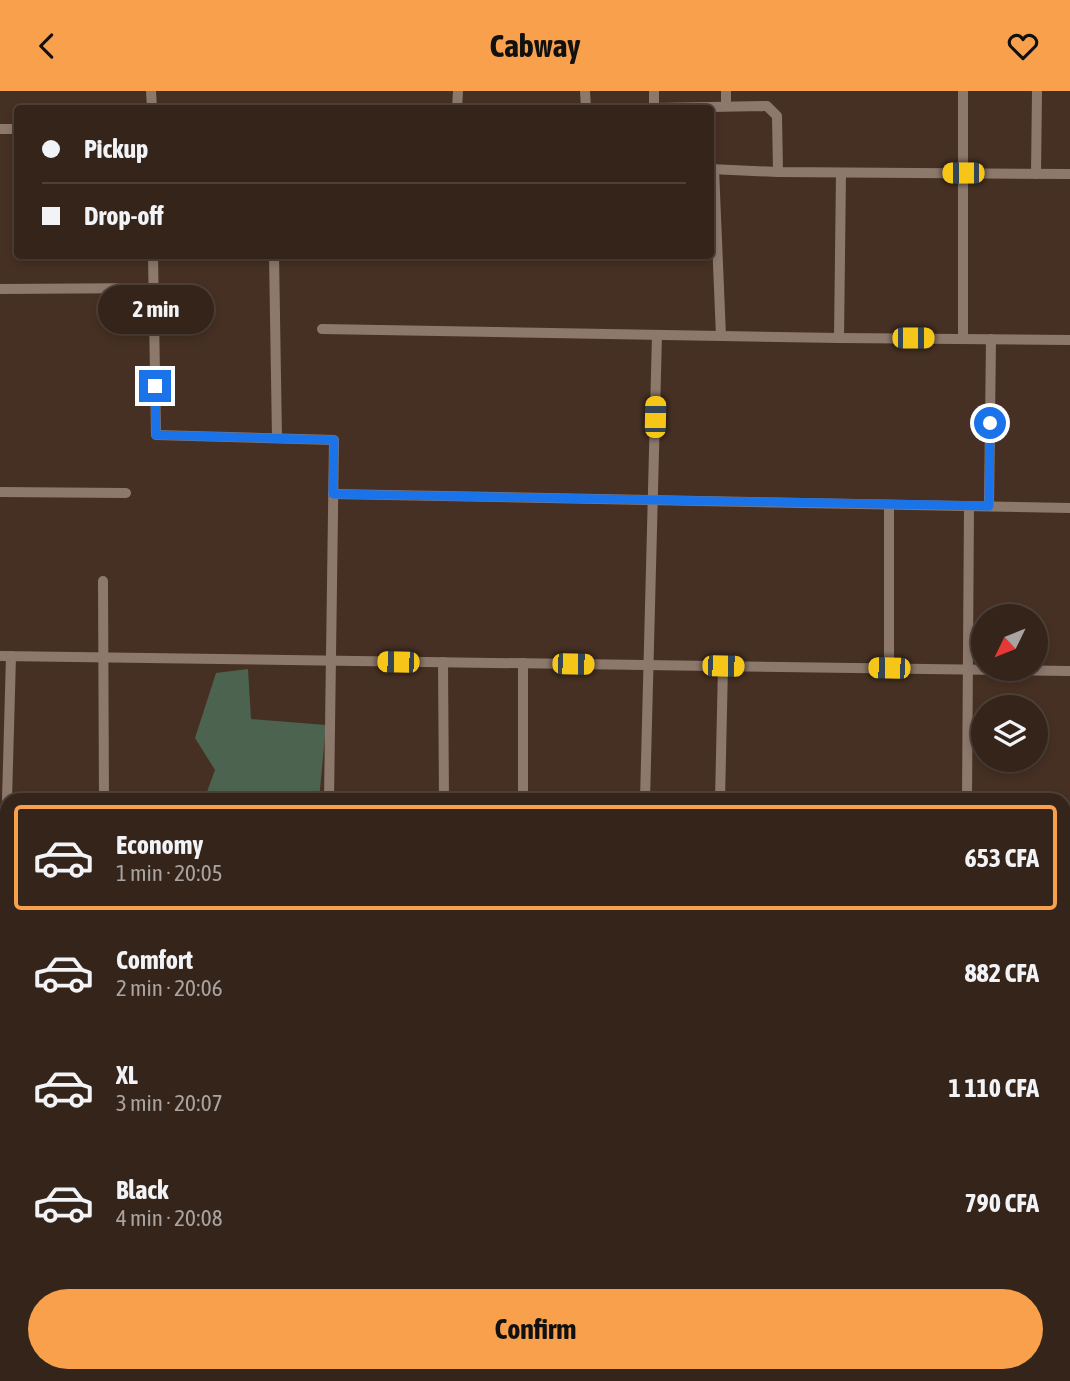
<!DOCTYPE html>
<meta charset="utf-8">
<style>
body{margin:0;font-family:"Asap Condensed",sans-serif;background:#3c2c23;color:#f1f3f6;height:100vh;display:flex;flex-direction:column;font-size:26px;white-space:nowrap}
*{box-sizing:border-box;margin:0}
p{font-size:23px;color:#a9a4a2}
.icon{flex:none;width:38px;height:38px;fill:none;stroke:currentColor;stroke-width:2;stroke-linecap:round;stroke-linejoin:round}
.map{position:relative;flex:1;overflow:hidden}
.side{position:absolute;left:0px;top:702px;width:1071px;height:590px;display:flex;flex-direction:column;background:#34241a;border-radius:21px 21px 0 0;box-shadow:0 4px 10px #0003,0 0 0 2px #4e4139}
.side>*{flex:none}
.guide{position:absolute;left:14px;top:14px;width:700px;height:154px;border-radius:7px;box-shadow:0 4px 10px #0003,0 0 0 2px #4e4139;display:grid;align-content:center;height:154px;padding:0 28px;background:#34241a}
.needle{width:46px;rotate:227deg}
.controls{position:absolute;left:971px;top:513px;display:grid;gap:14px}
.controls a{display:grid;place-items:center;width:77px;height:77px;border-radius:50%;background:#34241a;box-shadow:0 4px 10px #0003,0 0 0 2px #4e4139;font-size:35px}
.end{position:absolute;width:32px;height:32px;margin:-16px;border:9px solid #1a73e8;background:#fff;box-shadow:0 0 0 4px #fff}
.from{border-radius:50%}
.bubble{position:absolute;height:49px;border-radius:24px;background:#34241a;box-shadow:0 4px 10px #0003,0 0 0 2px #4e4139;font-size:23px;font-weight:700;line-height:49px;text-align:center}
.car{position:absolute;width:21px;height:42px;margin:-21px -10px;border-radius:9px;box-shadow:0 0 5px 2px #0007;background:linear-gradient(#f5c518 24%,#345 0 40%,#f5c518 0 76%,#345 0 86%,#f5c518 0)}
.guide b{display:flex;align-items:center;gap:24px;height:66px;font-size:26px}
.guide b+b{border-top:2px solid #4e4139}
.guide i{width:18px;height:18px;background:#f1f3f6}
ul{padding:12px 0 0;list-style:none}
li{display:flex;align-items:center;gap:21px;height:105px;margin:0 14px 10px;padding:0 14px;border:4px solid transparent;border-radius:7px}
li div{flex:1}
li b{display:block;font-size:26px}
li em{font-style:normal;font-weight:700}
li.selected{border-color:#f8a04b}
li>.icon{width:63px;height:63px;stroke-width:1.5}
.primary-button{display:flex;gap:14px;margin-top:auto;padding:14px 28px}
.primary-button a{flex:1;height:80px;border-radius:42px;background:#f8a04b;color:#111;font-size:28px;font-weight:700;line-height:80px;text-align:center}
header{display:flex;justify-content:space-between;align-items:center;height:91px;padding:0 28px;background:#f8a04b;color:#111;font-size:32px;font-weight:700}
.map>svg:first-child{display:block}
.green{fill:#4b634f}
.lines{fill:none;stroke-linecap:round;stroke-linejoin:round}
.street{stroke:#8d796c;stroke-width:10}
.route{stroke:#1a73e8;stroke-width:9}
</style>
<header><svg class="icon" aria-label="back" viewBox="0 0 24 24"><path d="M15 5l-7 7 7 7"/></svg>Cabway<svg class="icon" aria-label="heart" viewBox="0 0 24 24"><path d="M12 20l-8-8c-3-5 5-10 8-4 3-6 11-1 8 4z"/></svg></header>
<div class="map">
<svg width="1070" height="1290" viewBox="0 0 1070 1290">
<rect width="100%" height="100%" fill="#463023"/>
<polygon class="green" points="248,578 251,628 326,634 319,709 204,709 215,679 195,647 216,582"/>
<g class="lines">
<g class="street">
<polyline points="151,0 152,18"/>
<polyline points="585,0 586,18"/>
<polyline points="726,0 726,15"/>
<polyline points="654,17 767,15 777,25 778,81"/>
<polyline points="457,18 458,0"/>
<polyline points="654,18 654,0"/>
<polyline points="0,38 18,38"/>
<polyline points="710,78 778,81 1070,83"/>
<polyline points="714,78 721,245"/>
<polyline points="1036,83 1037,0"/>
<polyline points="153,164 156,344 334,349 329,709"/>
<polyline points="274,164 277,347"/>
<polyline points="0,198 154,197"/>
<polyline points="322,238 839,247 1070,249"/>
<polyline points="839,247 841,82"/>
<polyline points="963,248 963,0"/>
<polyline points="0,401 126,402"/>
<polyline points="333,403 1070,417"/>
<polyline points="889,414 889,577"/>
<polyline points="989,415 991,248"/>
<polyline points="103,490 104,709"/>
<polyline points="0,565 1070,580"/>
<polyline points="443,571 444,709"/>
<polyline points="7,709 11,565"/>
<polyline points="523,709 523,572"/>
<polyline points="645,709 657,244"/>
<polyline points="720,709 723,575"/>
<polyline points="967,709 969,415"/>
<polyline points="1064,752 1070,752"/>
<polyline points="0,845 5,818 3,779 7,710"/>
<polyline points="0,900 4,916 7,921"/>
<polyline points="0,960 7,943"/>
<polyline points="1064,968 1070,968"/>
<polyline points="0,1056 7,1059"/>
<polyline points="1064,1138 1070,1138"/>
<polyline points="422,1284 434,1290"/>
<polyline points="443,1284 443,1290"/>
<polyline points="49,1290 52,1284"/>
<polyline points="230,1290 232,1284"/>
<polyline points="600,1290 601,1284"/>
<polyline points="853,1290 854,1284"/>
</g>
</g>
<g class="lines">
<polyline class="route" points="155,295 156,344 334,349 333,403 989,415 990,332"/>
</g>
</svg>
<div class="controls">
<a><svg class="needle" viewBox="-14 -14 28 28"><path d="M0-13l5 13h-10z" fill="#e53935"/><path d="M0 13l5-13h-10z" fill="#a9a4a2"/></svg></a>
<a><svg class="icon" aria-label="layers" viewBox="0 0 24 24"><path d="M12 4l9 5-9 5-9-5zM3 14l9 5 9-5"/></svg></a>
</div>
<i class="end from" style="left:990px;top:332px"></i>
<i class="end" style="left:155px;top:295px"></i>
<div class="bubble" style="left:98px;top:194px;width:116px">2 min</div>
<i class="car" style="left:963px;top:82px;rotate:270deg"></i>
<i class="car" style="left:913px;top:247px;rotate:90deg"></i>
<i class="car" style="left:655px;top:326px;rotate:1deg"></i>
<i class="car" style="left:398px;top:571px;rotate:271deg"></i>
<i class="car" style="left:573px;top:573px;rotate:91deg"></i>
<i class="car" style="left:723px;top:575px;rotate:91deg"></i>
<i class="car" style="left:889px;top:577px;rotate:271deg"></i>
<div class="guide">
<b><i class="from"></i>Pickup</b>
<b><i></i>Drop-off</b>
</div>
<section class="side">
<ul>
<li class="selected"><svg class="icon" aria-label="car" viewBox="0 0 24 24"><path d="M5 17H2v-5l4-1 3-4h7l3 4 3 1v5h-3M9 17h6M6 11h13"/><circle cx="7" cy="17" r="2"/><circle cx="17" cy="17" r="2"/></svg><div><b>Economy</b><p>1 min · 20:05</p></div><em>653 CFA</em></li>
<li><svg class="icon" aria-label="car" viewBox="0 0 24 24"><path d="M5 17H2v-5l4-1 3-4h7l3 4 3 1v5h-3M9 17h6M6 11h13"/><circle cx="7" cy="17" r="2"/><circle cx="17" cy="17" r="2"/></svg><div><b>Comfort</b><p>2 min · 20:06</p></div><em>882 CFA</em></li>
<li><svg class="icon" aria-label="car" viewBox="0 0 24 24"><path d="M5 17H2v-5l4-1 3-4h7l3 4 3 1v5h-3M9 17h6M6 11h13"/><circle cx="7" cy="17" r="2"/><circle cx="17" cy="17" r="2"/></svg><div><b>XL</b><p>3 min · 20:07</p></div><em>1 110 CFA</em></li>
<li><svg class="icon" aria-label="car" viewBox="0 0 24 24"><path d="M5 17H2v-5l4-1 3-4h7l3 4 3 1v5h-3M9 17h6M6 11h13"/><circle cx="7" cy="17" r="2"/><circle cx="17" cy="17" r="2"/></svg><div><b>Black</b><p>4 min · 20:08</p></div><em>790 CFA</em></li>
</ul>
<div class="primary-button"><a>Confirm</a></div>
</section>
</div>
